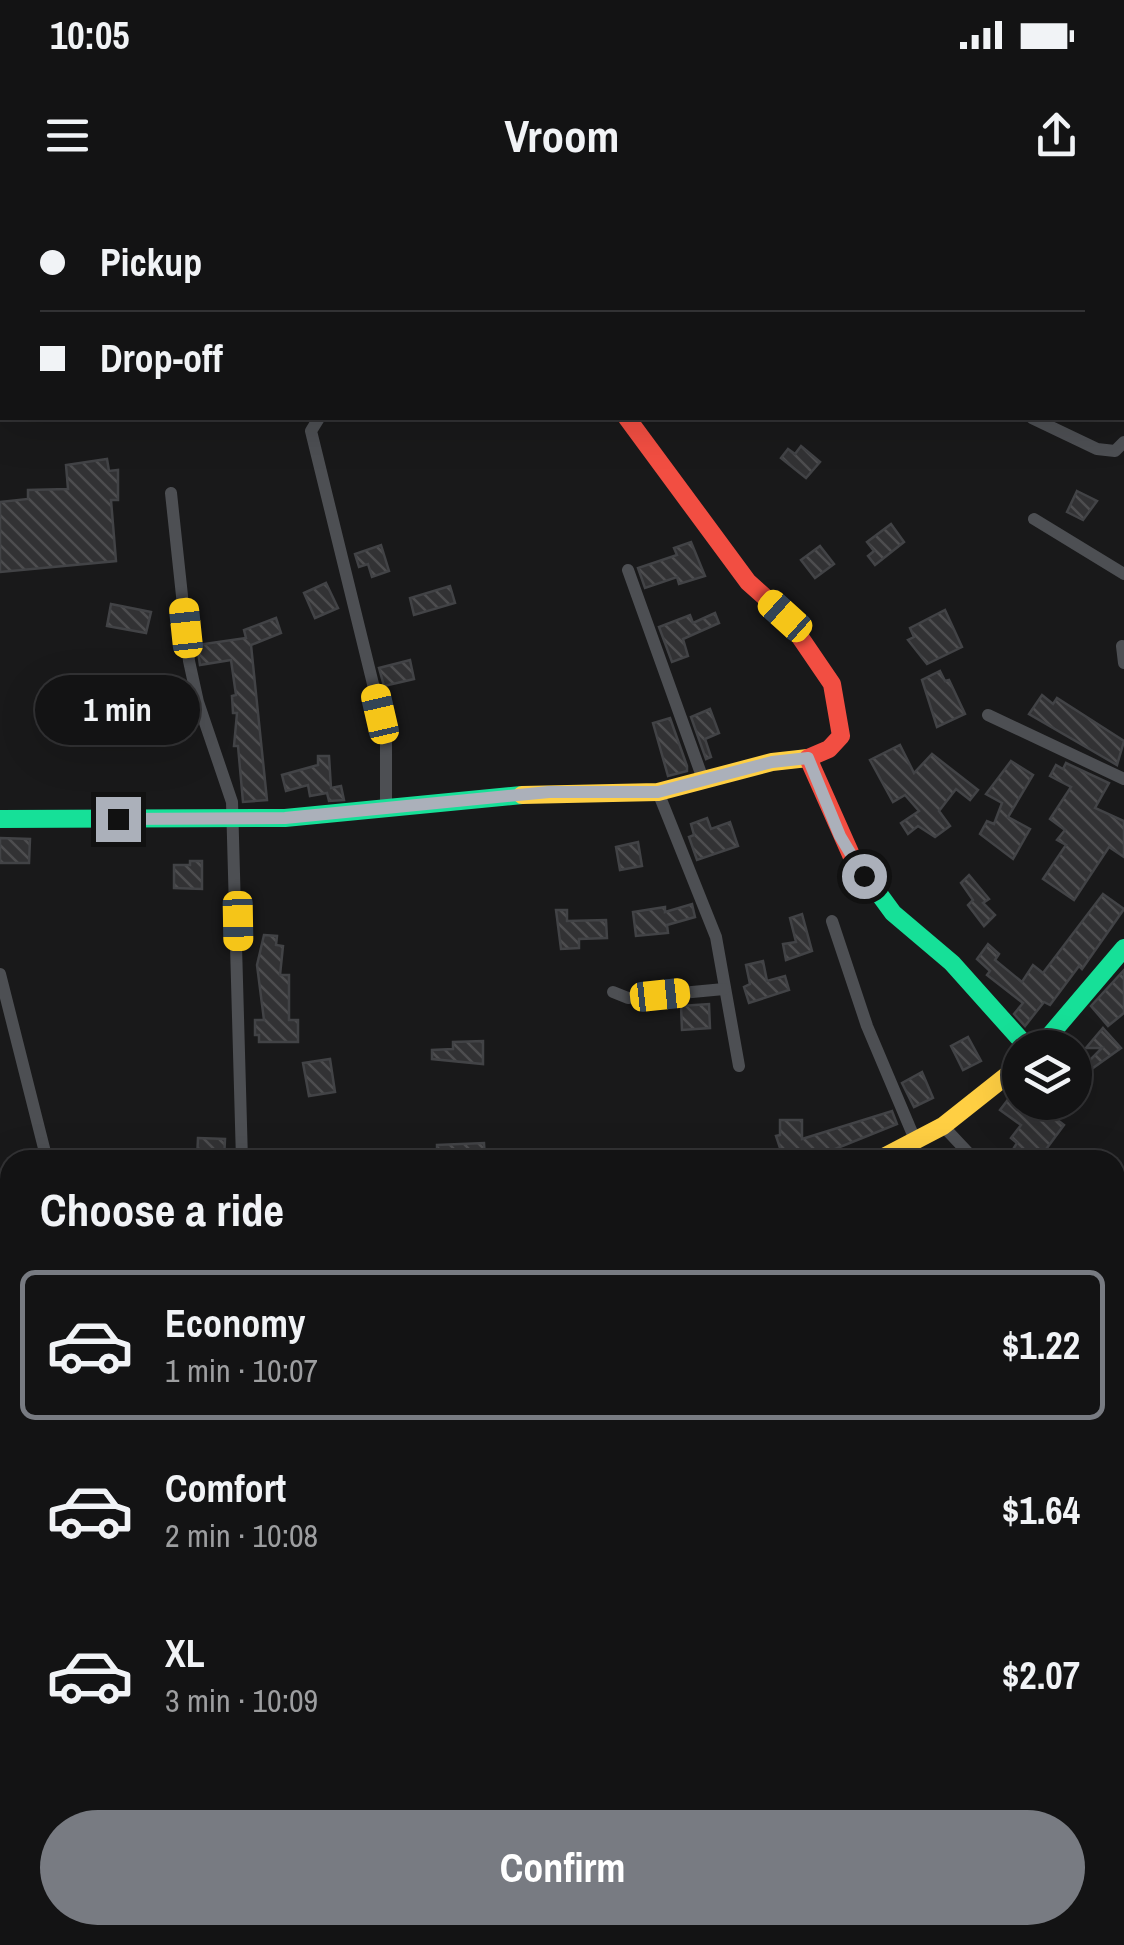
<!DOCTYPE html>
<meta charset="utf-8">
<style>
body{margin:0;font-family:"Archivo Narrow",sans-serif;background:#1c1c1d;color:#f1f3f6;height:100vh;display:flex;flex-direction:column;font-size:38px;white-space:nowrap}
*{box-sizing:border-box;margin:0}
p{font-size:32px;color:#9d9ea0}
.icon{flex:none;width:55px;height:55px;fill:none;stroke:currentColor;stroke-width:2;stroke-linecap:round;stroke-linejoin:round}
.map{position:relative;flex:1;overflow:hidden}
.drawer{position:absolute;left:0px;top:950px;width:1125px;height:795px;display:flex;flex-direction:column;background:#131314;border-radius:30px 30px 0 0;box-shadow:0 10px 40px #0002,0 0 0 2px #323234}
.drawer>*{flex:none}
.banner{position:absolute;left:0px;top:0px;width:1125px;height:220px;box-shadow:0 10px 40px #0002,0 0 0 2px #323234;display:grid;align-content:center;height:220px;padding:0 40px;background:#131314}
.tools{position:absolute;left:1002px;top:830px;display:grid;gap:20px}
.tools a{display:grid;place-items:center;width:90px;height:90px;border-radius:50%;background:#131314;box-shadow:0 10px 40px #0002,0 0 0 2px #323234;font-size:50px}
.end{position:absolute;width:45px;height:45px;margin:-22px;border:12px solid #abb0ba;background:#111;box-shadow:0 0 0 5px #111}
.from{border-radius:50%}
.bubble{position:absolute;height:70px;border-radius:35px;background:#131314;box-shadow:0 10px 40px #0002,0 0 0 2px #323234;font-size:32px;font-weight:700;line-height:70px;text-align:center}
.car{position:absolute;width:30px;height:60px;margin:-30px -15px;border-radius:12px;box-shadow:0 0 8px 2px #0007;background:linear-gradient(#f5c518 24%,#345 0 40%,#f5c518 0 76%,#345 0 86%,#f5c518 0)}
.banner b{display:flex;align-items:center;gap:35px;height:95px;font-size:38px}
.banner b+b{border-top:2px solid #323234}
.banner i{width:25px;height:25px;background:#f1f3f6}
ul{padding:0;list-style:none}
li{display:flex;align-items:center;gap:30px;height:150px;margin:0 20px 15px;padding:0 20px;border:5px solid transparent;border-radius:15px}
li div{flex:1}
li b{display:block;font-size:38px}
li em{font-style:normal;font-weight:700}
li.selected{border-color:#787b82}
li>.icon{width:90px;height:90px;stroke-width:1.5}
h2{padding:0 40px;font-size:45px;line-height:120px}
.cta{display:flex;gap:20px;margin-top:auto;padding:20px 40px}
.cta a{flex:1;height:115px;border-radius:60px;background:#787b82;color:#fff;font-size:40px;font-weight:700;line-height:115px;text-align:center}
.status{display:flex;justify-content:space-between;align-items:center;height:70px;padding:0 50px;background:#131314;direction:ltr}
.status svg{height:28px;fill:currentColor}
header{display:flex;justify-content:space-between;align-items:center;height:130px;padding:0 40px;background:#131314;font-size:45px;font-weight:700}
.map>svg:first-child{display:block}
.building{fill:url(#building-back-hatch);stroke:#424346;stroke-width:2.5}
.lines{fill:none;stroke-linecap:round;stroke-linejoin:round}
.street{stroke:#4d4f53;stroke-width:12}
.fast{stroke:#16e098;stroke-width:18}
.slow{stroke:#ffcf43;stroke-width:18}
.jam{stroke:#f24e42;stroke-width:18}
.route{stroke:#abb0ba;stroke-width:12}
</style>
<div class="status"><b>10:05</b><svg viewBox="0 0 49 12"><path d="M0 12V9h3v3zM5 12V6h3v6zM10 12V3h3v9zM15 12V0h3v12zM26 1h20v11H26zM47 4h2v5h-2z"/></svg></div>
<header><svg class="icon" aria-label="menu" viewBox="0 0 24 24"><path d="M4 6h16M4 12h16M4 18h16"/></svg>Vroom<svg class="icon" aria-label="share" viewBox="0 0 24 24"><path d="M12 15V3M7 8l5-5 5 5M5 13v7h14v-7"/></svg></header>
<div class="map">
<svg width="1124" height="1745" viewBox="0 0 1124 1745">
<defs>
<pattern id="building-back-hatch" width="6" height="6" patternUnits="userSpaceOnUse" patternTransform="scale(2.5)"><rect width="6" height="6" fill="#323234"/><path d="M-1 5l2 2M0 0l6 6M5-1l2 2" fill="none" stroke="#4d4d4f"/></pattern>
</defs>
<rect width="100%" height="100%" fill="#19191a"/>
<g class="building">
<polygon points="801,246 820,262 806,278 781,258 788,249 795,254"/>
<polygon points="107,259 109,271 118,270 118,300 111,300 116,361 0,372 0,302 28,299 28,290 68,289 66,265"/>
<polygon points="1077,291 1097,301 1083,320 1067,312"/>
<polygon points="891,324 904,342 875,365 868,356 874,351 867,342"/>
<polygon points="691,342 705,376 679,384 677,377 645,388 638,368 677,355 674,348"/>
<polygon points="381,345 389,371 372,377 368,364 359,367 355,354"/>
<polygon points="820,346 834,364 815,378 801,360"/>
<polygon points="326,383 338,408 315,418 304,393"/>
<polygon points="450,386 455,403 414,415 410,398"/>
<polygon points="111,404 151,412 146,433 107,426"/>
<polygon points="945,410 962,447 927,464 908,440 914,437 910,428"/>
<polygon points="715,413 719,423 683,439 688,456 672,462 659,427 690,415 693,423"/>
<polygon points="276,418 281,433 251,445 267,600 243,602 238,546 234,546 237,513 233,513 232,496 236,495 231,460 200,465 197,445 246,438 244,430"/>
<polygon points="410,460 414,479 384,486 379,468"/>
<polygon points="940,471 945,481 949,480 965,514 937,527 922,480"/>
<polygon points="1042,495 1053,504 1057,498 1124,541 1117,565 1029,514"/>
<polygon points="48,499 113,506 110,539 97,538 96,520 47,516"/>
<polygon points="710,509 719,533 705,539 711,557 706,559 691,517"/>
<polygon points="670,518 687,566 687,571 668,576 653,523"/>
<polygon points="900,545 914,573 932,554 978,590 970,600 956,589 939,611 950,626 935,637 918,626 908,634 901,623 919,611 905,595 893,602 870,560"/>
<polygon points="318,556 329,556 331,588 341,586 344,600 329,601 327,593 310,596 308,585 286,591 282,575 318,565"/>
<polygon points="1011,561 1033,575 1008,617 1030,629 1013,659 980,634 987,621 994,624 1002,603 986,594"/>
<polygon points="1066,563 1109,583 1095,608 1124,621 1124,657 1109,647 1074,700 1043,679 1066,645 1057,640 1065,630 1050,619 1071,587 1050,576 1056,565 1063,569"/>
<polygon points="707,618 711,629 730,622 738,646 697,660 689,637 694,635 691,624"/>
<polygon points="0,638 30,639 29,663 0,663"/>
<polygon points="638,642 642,666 620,670 616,647"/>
<polygon points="190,661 202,661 202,689 174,688 174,665 190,665"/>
<polygon points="969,675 989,699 983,703 995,715 984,726 968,705 973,700 961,683"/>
<polygon points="1103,694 1124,709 1082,769 1079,766 1050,805 1044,802 1025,826 1014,814 1023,803 987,775 990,771 977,759 988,744 999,754 995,760 1022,782 1033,765 1043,773"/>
<polygon points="692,704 695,717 667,725 668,733 636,736 633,712 665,707 665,712"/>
<polygon points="556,710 567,710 567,721 606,720 607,738 579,739 579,748 561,749"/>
<polygon points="802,714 812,751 786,760 783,744 796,742 790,718"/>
<polygon points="264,735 277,736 276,745 283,746 280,775 289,775 289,820 298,820 298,842 259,842 259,835 255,835 255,820 264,820 257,765"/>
<polygon points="763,761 767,781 785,776 789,790 749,803 744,787 750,784 746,765"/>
<polygon points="1124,770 1124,813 1108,826 1091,806"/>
<polygon points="709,804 710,828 682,830 681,806"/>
<polygon points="1103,828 1121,848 1086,873 1082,868 1102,848 1086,848"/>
<polygon points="968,837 981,861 963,870 951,846"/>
<polygon points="483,841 483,864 432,859 432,850 453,849 453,842"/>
<polygon points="330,859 335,892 309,896 303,863"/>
<polygon points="922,872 933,898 914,907 902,883"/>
<polygon points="1020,884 1020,902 1034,902 1064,925 1047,948 1051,952 1045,960 1024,960 1012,951 1017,943 1011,938 1021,925 1000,910"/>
<polygon points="892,911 897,924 825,953 827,960 784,960 776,936 780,935 780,920 802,920 802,939"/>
<polygon points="198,938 225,939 224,960 197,960"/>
<polygon points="484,943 485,959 437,960 437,945"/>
</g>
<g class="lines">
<g class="street">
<polyline points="429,0 431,2"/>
<polyline points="716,0 718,2"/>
<polyline points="1122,118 1124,116"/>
<polyline points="1122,174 1124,176"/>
<polyline points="319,218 311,231 386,537 386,611"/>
<polyline points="1032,218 1097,249 1115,251 1124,242"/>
<polyline points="171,293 189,461 198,502 232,602 242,960"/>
<polyline points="1034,319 1124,374"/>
<polyline points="628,370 704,582"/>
<polyline points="1122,446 1124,463"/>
<polyline points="988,515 1124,579"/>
<polyline points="658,592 716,737 739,866"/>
<polyline points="832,721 867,826 916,942"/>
<polyline points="0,774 47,960"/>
<polyline points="613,792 628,798 724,789"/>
<polyline points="943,926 975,960"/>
<polyline points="1115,1043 1124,1046"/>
<polyline points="1115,1611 1124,1615"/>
<polyline points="0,1638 10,1633"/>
<polyline points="382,1735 383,1745"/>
<polyline points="610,1735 613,1745"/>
<polyline points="304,1745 318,1735"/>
<polyline points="874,1745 884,1735"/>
</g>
<g class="fast">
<polyline points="0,619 285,618 522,595"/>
<polyline points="852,657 893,713 952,763 1028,848"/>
<polyline points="1039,848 1124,748"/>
<polyline points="0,987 10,990"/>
</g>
<g class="slow">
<polyline points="522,595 658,592 772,562 808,558"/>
<polyline points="878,960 943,926 1020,865"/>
</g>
<polyline class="jam" points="627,218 748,382 785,415 832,484 841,536 829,549 808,558 852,657"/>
</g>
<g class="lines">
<polyline class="route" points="118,619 285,618 549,592 658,592 772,562 808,558 840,636 864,676"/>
</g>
</svg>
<div class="tools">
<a><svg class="icon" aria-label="layers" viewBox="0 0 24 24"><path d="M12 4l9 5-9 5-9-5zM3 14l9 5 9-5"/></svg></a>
</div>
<i class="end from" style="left:864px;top:676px"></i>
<i class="end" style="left:118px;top:619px"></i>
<div class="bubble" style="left:35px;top:475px;width:165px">1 min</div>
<i class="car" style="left:785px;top:416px;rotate:312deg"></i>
<i class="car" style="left:186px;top:428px;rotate:354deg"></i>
<i class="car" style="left:380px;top:514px;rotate:347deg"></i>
<i class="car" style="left:238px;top:721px;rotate:179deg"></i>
<i class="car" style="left:660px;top:795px;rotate:84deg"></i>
<div class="banner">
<b><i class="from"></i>Pickup</b>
<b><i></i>Drop-off</b>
</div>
<section class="drawer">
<h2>Choose a ride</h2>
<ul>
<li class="selected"><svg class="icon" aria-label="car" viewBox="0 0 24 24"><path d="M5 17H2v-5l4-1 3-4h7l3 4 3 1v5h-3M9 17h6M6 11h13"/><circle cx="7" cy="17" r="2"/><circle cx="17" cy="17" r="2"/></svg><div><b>Economy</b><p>1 min · 10:07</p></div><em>$1.22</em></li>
<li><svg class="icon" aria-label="car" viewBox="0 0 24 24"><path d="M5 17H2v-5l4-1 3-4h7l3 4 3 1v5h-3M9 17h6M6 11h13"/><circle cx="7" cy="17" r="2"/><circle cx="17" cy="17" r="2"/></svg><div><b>Comfort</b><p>2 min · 10:08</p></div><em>$1.64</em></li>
<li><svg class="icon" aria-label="car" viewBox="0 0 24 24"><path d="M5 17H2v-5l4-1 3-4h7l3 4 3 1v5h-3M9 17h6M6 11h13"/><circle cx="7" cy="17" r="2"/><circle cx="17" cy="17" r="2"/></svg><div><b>XL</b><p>3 min · 10:09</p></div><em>$2.07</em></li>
</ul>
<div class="cta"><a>Confirm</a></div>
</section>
</div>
